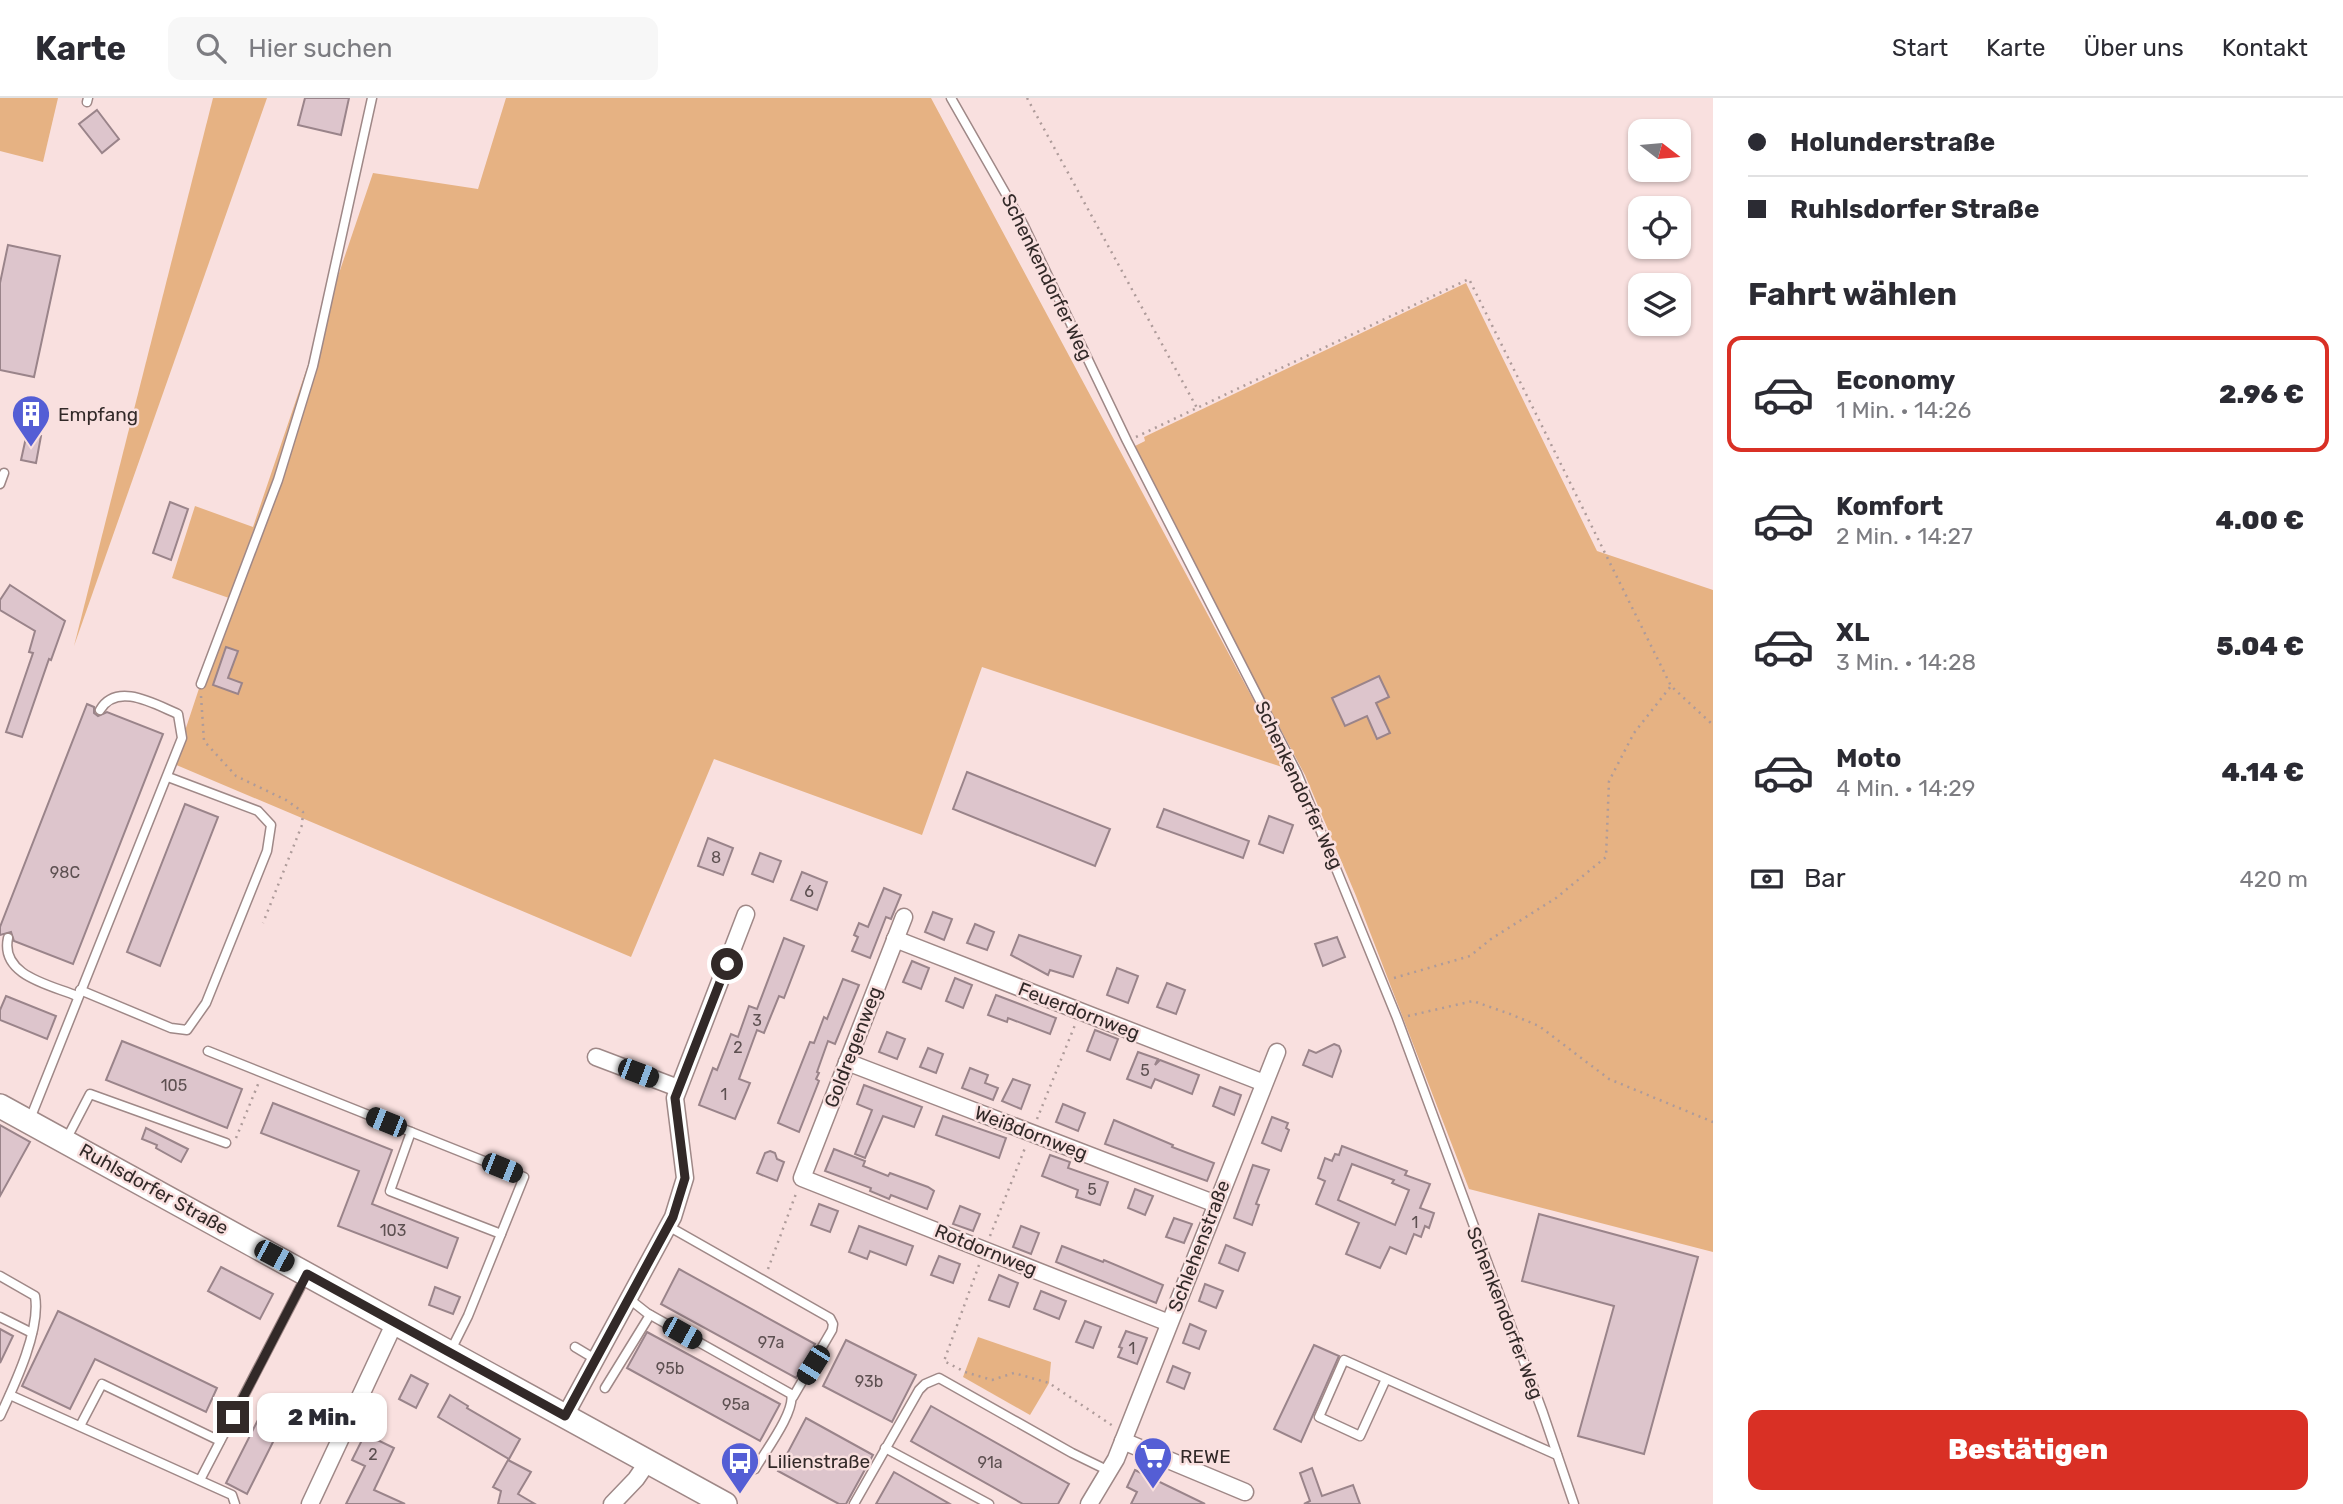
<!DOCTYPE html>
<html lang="de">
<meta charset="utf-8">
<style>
body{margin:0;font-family:Rubik,sans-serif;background:#f7f7f7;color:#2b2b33;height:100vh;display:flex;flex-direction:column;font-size:26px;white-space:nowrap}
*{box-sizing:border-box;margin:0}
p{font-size:23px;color:#7c7c81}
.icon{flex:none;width:38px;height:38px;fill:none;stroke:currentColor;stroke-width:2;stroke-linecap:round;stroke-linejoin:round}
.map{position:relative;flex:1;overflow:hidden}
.side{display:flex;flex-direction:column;background:#fff;width:630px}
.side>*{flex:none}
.hud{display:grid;align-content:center;height:154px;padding:0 35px;background:#fff}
.needle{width:46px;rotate:106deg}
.controls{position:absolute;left:1628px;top:21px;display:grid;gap:14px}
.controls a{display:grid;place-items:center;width:63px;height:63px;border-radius:14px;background:#fff;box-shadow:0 2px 5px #0004;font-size:35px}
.end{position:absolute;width:32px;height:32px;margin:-16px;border:9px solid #322928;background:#fff;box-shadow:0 0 0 4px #fff}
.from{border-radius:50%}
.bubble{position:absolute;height:49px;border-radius:14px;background:#fff;box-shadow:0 2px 5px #0004;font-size:23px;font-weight:800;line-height:49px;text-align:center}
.car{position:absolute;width:21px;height:42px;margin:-21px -10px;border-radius:9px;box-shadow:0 0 5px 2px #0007;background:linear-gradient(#222 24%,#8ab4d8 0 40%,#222 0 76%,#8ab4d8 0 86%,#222 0)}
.hud b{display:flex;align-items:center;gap:24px;height:66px;font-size:26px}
.hud b+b{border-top:2px solid #e1e1e2}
.hud i{width:18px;height:18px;background:#2b2b33}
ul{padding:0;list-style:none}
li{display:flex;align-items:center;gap:21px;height:116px;margin:0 14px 10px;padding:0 21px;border:4px solid transparent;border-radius:14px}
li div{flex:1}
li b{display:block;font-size:26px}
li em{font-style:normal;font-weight:800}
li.selected{border-color:#d93025}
li>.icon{width:63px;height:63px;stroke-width:1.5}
h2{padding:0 35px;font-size:32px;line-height:84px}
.pay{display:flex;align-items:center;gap:18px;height:77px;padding:0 35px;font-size:26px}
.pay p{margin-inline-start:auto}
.primary-button{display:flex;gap:14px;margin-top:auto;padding:14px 35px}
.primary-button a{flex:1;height:80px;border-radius:14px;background:#d93025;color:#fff;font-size:28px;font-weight:800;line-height:80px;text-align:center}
header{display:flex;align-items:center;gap:42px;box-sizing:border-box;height:98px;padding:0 35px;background:#fff;border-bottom:2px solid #e1e1e2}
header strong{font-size:33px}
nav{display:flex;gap:38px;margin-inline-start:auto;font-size:24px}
.search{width:490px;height:63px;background:#f7f7f7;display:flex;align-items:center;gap:18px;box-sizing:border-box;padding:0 24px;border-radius:14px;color:#7c7c81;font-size:26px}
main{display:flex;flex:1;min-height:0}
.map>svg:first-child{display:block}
.green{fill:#e6b283}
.building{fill:#ddc5cc;stroke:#9a848a;stroke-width:2;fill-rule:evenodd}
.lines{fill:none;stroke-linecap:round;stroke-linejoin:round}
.service-casing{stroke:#9f8887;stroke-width:11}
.minor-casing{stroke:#9f8887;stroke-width:19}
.secondary-casing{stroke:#9f8887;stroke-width:26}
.path{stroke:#ae9b9a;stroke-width:2.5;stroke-dasharray:2 5;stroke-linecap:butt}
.service{stroke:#fff;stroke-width:8}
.minor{stroke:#fff;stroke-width:16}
.secondary{stroke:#fff;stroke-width:23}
.route{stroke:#322928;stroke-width:9}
.labels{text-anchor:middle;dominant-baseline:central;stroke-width:5;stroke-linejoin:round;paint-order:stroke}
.number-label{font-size:16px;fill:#5d5051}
.street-label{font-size:19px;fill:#322928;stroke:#f9e0df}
.poi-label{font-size:19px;fill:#322928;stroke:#f9e0df;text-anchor:start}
</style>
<header>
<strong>Karte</strong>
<div class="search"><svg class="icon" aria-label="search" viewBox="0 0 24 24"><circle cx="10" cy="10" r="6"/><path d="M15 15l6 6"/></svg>Hier suchen</div>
<nav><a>Start</a><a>Karte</a><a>Über uns</a><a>Kontakt</a></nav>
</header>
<main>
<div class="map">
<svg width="1713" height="1406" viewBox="0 0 1713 1406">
<rect width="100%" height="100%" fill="#f9e0df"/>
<g class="green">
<polygon points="0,0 58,0 43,64 0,53"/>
<polygon points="213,0 267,0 74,548"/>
<polygon points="506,0 931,0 1291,672 982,569 922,737 714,661 631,859 174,666 229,500 172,480 195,408 253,429 373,75 478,91"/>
<polygon points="1466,185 1597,453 1713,492 1713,1154 1469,1091 1356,798 1305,677 1131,350 1145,343 1144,339"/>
<polygon points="978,1239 1051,1264 1049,1285 1030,1317 963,1279"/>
</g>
<g class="building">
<polygon points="305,0 349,0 341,37 298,27"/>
<polygon points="97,12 119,41 102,55 79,26"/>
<polygon points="8,147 60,158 34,279 0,272 0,185"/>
<polygon points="27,335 41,338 36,365 21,362"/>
<polygon points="170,404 188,411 171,462 153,455"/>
<polygon points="10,487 65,523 51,562 49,561 22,639 6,634 33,555 29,554 35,533 0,512 0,502"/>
<polygon points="226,549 238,553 228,580 242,585 238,596 213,587"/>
<polygon points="1379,578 1389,599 1376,605 1390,635 1377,641 1367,618 1345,628 1332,600"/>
<polygon points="87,606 94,609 94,615 98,618 107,614 163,636 73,866 14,843 11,834 0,837 0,829"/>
<polygon points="967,674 1110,731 1095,768 953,711"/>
<polygon points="185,706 218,719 160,868 127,854"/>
<polygon points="1164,711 1249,743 1243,760 1157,729"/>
<polygon points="1269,718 1293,727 1283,755 1259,746"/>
<polygon points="708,740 733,750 723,777 698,768"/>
<polygon points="760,755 781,763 773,784 752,776"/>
<polygon points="802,774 827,784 817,812 791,802"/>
<polygon points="884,790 901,797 891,821 886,819 870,860 852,853 858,839 854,837 859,825 868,829"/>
<polygon points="933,814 952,821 944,842 925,834"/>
<polygon points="975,826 994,834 987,852 967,845"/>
<polygon points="1019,837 1081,858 1073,879 1050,872 1048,877 1011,857"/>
<polygon points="1337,839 1345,859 1323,868 1315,846"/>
<polygon points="784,840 804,848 784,900 779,898 764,935 757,932 739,981 750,985 735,1021 699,1007 713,970 717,972 731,936 738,939 749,908 757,911"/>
<polygon points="912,863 929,870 921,891 903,884"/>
<polygon points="1117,870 1138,878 1128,905 1107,897"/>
<polygon points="955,880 972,887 963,910 946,903"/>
<polygon points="843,881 859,887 835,946 828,943 817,974 819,975 816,981 819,983 799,1034 778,1025 810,944 814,945 824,919 827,921"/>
<polygon points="1167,885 1185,892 1176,916 1157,909"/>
<polygon points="996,897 1056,920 1050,936 1008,920 1007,924 988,917"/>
<polygon points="6,898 56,918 47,941 0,922 0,912"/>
<polygon points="1095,932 1118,941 1110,962 1087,953"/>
<polygon points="887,934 905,941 897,961 879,954"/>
<polygon points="122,943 242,991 227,1030 106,982"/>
<polygon points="1334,946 1339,948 1341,953 1332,979 1303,967 1309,952 1316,955"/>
<polygon points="928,950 943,956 936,975 920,969"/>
<polygon points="1138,954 1158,961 1155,967 1160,962 1199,977 1192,996 1155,981 1151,990 1127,981"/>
<polygon points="970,970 988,977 985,985 998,990 993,1002 962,990"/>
<polygon points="1013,981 1030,987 1021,1011 1002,1003"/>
<polygon points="864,987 922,1009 914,1029 883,1018 865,1060 855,1056 872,1012 857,1006"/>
<polygon points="1220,989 1241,997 1234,1017 1213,1008"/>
<polygon points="273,1005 392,1052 372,1106 458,1140 447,1170 338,1128 359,1073 261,1035"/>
<polygon points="1063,1006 1085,1015 1078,1033 1056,1024"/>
<polygon points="943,1018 1006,1040 999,1060 936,1037"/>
<polygon points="1272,1019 1288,1025 1286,1030 1289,1032 1281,1053 1262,1045"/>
<polygon points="1114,1022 1173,1047 1172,1049 1214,1065 1207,1083 1105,1046"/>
<polygon points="0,1027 30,1044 0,1098"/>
<polygon points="146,1030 188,1051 181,1064 156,1050 157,1047 142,1041"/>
<path d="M1342,1048L1407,1073L1405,1077L1430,1086L1420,1110L1434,1115L1429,1130L1425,1128L1421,1139L1414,1136L1406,1156L1390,1149L1380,1170L1346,1156L1359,1125L1316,1106L1325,1083L1318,1080L1325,1060L1332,1063L1335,1056L1339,1057ZM1352,1066L1394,1082L1392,1085L1409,1092L1395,1127L1338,1102Z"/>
<polygon points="834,1051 865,1063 863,1068 888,1078 890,1075 928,1089 934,1093 927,1111 891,1097 889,1101 870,1093 871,1090 825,1073"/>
<polygon points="770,1053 775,1055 777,1061 784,1064 777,1083 757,1075 765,1055"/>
<polygon points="1050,1057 1070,1064 1068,1070 1108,1084 1100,1107 1076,1099 1078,1092 1042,1078"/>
<polygon points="1253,1067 1269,1072 1256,1106 1259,1107 1252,1127 1234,1120"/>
<polygon points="1135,1091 1153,1098 1145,1117 1128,1110"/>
<polygon points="819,1106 838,1113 830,1134 811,1127"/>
<polygon points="960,1108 980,1116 973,1133 953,1126"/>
<polygon points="1539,1116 1698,1159 1644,1356 1578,1338 1614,1208 1522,1183"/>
<polygon points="1174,1120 1192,1126 1184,1145 1166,1139"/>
<polygon points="859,1128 913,1148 906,1167 870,1153 867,1161 849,1154"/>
<polygon points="1021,1128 1039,1135 1031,1156 1013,1149"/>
<polygon points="1226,1147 1245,1155 1238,1173 1219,1165"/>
<polygon points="1062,1148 1103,1164 1104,1162 1163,1187 1156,1205 1056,1164"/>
<polygon points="939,1158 960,1166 953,1185 931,1177"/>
<polygon points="221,1169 273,1196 260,1221 208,1193"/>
<polygon points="679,1171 815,1246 796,1280 661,1206"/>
<polygon points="999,1177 1018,1185 1009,1209 989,1202"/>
<polygon points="1205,1186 1223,1193 1216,1210 1199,1203"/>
<polygon points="435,1189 460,1199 453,1216 429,1207"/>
<polygon points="1041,1193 1066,1203 1059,1221 1034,1211"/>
<polygon points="58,1213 217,1290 206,1314 95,1261 70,1311 22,1288"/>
<polygon points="1085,1223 1101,1229 1093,1250 1076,1244"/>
<polygon points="1190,1226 1206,1233 1199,1251 1183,1245"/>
<polygon points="0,1231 13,1238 0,1265"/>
<polygon points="1126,1233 1147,1240 1137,1266 1118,1259 1122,1250 1119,1249"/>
<polygon points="647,1234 780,1306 760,1343 627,1270"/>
<polygon points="846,1242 916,1277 892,1324 823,1288"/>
<polygon points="1314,1247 1339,1258 1301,1344 1274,1331"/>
<polygon points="1173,1268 1190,1275 1184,1291 1167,1284"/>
<polygon points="411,1277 428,1286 416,1310 399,1301"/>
<polygon points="450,1297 468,1308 467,1310 520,1341 509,1361 438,1319"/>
<polygon points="267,1304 288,1314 247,1396 226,1385"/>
<polygon points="931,1308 1069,1386 1058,1406 1023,1406 911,1343"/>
<polygon points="806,1320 873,1357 846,1406 839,1406 778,1373"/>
<polygon points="365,1336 394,1350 374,1392 405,1406 346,1406 365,1368 352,1362"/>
<polygon points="508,1362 531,1374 518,1396 535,1406 498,1406 501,1393 493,1389"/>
<polygon points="1312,1370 1322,1398 1353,1387 1360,1406 1304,1406 1310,1403 1300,1375"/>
<polygon points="1135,1372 1205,1406 1131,1406 1137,1394 1127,1389"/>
<polygon points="894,1374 950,1406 876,1406"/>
</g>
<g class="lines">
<g class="service-casing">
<g id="service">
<polyline points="951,0 1023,126 1127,343 1297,675 1397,920 1543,1315 1574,1406"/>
<polyline points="87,4 88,0"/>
<polyline points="0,386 4,375"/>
<polyline points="201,586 278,382 313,268 372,0"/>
<path d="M8,840C0,878 51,887 77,898"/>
<polyline points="80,892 171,930 187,932 206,905 267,753 271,727 258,713 168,679"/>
<polyline points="208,953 524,1079 468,1218 450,1254"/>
<path d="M30,1021L182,640L178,616C156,607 117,583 100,612"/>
<polyline points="411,1034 390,1093 501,1136"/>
<polyline points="66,1042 90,996 226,1045"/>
<polyline points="668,1128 830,1220 833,1226 832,1232 793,1299"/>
<path d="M0,1178L35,1198C41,1232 14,1288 0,1318"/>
<path d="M628,1200L647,1215L791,1296C796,1313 764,1355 755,1371"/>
<polyline points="0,1219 32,1235"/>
<polyline points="575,1249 595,1261"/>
<polyline points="1386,1281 1360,1338 1319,1319 1344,1262 1557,1357"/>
<polyline points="605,1290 650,1217"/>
<polyline points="10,1297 232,1397 235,1406"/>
<polyline points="80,1328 102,1286 220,1343"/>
<polyline points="885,1350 989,1406"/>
<polyline points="200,1382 305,1180"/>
<polyline points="854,1406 919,1292 925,1286 939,1280 1072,1355 1109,1373"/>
</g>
</g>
<g class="minor-casing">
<g id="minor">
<polyline points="904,819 802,1080 1169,1225"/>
<polyline points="895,841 1264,985"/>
<polyline points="596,959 678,990"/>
<polyline points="847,964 1216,1106"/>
<polyline points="565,1318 673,1119 685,1080 675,1000 746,816"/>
<polyline points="1123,1343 1245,1394"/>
<polyline points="310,1406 395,1224"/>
<polyline points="612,1406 636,1381 647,1365"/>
<polyline points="1089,1406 1116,1361 1277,954"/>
</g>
</g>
<g class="secondary-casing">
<polyline id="secondary" points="0,1008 725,1406"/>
</g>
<g class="path">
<polyline points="1027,0 1197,310"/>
<polyline points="1136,339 1469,181 1671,588 1713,627"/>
<polyline points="201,598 204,643 236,678 286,702 303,714 302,727 263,825"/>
<polyline points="1394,880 1470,858 1491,841 1556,800 1606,759 1609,683 1634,635 1671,588"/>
<polyline points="1408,918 1473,903 1510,916 1539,928 1609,981 1713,1024"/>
<polyline points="1037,1021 1075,927"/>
<polyline points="236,1040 259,984"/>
<polyline points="990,1138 1025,1050"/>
<polyline points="979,1167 944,1263 965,1274 992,1282 1014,1275 1049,1285 1113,1328"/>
<polyline points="768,1171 797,1093"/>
</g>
<use href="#service" class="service"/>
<use href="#minor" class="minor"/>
<use href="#secondary" class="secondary"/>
</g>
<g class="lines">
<polyline class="route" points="233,1319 307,1176 565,1318 673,1119 685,1080 675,1000 727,866"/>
</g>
<defs>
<g id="building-pin" transform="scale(2.0125)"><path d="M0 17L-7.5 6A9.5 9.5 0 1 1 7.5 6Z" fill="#545ed5" stroke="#f9e0df"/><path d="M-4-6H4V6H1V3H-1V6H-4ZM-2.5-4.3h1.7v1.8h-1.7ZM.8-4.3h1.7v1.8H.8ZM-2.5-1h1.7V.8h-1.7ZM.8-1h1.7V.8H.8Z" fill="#fff"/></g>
<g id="supermarket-pin" transform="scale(2.0125)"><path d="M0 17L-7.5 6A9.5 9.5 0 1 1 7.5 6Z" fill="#545ed5" stroke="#f9e0df"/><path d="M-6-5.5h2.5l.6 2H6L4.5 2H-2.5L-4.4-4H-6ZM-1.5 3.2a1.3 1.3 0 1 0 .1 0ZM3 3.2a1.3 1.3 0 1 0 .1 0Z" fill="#fff"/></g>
<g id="bus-pin" transform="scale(2.0125)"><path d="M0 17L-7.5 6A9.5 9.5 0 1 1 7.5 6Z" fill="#545ed5" stroke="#f9e0df"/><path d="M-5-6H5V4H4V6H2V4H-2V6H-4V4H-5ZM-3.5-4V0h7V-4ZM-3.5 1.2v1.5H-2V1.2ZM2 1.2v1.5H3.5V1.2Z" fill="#fff"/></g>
</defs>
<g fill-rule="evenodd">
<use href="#building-pin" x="31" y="316"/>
<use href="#supermarket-pin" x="1153" y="1358"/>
<use href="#bus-pin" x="740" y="1363"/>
</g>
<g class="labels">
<g class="number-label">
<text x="716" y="759">8</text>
<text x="65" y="774">98C</text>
<text x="809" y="793">6</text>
<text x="757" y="922">3</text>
<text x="738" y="949">2</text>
<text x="1145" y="972">5</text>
<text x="174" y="987">105</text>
<text x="724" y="996">1</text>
<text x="1092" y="1091">5</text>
<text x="1415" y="1124">1</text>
<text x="393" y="1132">103</text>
<text x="771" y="1244">97a</text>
<text x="1132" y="1250">1</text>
<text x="670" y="1270">95b</text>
<text x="869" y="1283">93b</text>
<text x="736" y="1306">95a</text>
<text x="373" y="1356">2</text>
<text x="990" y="1364">91a</text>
</g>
<g class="street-label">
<text transform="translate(1047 179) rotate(64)">Schenkendorfer Weg</text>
<text transform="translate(1299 687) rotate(65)">Schenkendorfer Weg</text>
<text transform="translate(1079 913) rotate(21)">Feuerdornweg</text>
<text transform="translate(853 949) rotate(-69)">Goldregenweg</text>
<text transform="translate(1031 1035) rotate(21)">Weißdornweg</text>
<text transform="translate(154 1091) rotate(29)">Ruhlsdorfer Straße</text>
<text transform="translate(1199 1148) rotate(-69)">Schlehenstraße</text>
<text transform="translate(986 1152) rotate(22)">Rotdornweg</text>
<text transform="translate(1505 1215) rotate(69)">Schenkendorfer Weg</text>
</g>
<g class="poi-label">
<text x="58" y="316">Empfang</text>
<text x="1180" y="1358">REWE</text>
<text x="767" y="1363">Lilienstraße</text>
</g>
</g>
</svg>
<div class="controls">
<a><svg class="needle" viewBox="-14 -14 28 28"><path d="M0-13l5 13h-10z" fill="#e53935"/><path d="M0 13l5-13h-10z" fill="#7c7c81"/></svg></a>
<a><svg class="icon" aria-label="locate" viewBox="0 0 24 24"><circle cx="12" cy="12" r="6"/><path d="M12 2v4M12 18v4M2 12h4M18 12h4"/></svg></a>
<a><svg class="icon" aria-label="layers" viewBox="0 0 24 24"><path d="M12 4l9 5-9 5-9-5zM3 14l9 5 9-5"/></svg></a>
</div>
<i class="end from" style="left:727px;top:866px"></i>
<i class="end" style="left:233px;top:1319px"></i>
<div class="bubble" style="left:257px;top:1295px;width:130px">2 Min.</div>
<i class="car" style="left:638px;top:975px;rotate:111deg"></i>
<i class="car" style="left:386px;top:1024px;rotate:292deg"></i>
<i class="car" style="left:502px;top:1070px;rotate:112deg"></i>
<i class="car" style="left:274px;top:1158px;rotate:118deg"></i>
<i class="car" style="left:682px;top:1235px;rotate:119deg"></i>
<i class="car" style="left:813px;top:1267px;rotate:212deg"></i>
</div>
<section class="side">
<div class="hud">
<b><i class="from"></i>Holunderstraße</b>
<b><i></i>Ruhlsdorfer Straße</b>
</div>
<h2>Fahrt wählen</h2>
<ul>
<li class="selected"><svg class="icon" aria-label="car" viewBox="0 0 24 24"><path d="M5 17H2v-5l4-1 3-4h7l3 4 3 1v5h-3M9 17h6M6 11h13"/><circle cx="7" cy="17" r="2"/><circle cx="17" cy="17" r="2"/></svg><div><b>Economy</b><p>1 Min. · 14:26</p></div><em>2.96 €</em></li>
<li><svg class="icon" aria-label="car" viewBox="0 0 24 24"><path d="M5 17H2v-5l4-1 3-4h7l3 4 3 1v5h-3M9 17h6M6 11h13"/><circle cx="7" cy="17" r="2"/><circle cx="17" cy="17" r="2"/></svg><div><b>Komfort</b><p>2 Min. · 14:27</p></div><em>4.00 €</em></li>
<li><svg class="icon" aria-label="car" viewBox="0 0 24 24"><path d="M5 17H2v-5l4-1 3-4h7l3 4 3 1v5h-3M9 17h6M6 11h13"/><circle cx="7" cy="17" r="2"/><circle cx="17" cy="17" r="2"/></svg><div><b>XL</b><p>3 Min. · 14:28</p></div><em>5.04 €</em></li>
<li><svg class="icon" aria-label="car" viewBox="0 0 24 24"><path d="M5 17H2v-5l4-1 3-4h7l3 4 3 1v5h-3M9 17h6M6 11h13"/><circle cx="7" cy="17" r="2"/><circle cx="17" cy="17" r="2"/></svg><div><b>Moto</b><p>4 Min. · 14:29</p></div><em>4.14 €</em></li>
</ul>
<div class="pay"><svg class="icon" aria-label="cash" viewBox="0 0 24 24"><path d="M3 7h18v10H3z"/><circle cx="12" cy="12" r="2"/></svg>Bar<p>420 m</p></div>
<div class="primary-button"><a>Bestätigen</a></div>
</section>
</main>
